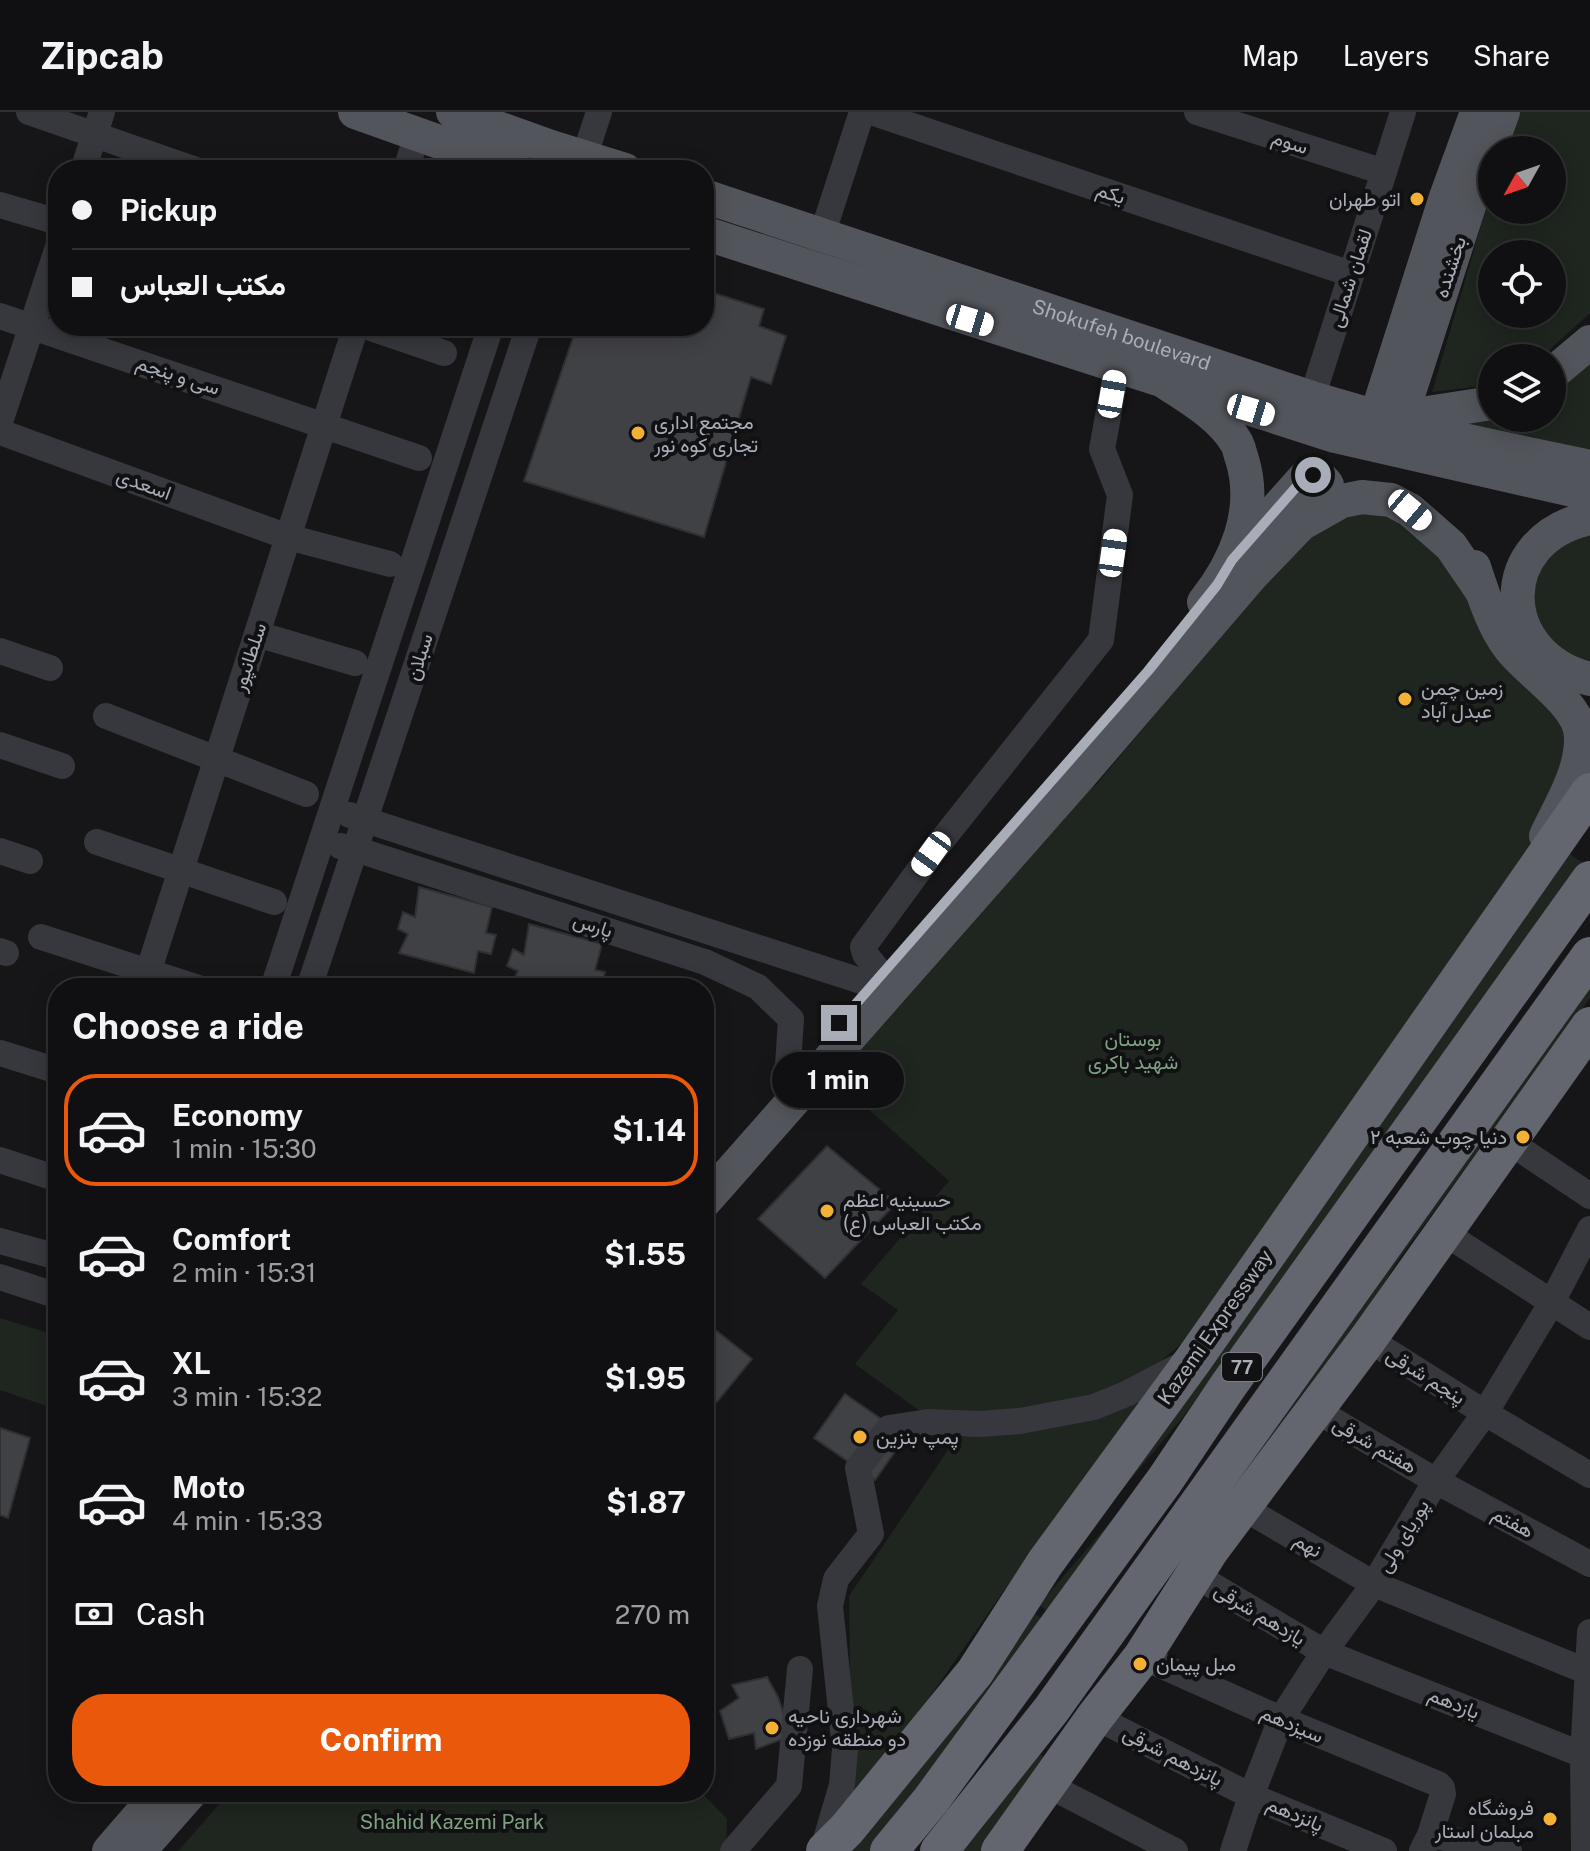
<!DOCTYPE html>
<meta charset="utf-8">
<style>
body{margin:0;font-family:"Public Sans",Vazirmatn,sans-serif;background:#19191b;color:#f1f3f6;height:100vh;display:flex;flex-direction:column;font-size:30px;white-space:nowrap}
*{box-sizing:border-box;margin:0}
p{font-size:26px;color:#9c9d9f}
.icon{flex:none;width:44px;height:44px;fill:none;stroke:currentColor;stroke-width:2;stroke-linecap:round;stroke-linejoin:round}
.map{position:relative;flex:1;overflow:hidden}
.drawer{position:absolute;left:48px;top:866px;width:666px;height:824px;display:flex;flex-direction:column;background:#101012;border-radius:32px;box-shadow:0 4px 20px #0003,0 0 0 2px #303032}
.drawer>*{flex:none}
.hud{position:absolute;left:48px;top:48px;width:666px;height:176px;border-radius:32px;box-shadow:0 4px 20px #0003,0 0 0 2px #303032;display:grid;align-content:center;height:176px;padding:0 24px;background:#101012}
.needle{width:52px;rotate:230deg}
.buttons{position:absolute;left:1478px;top:24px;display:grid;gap:16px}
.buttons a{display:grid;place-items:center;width:88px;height:88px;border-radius:50%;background:#101012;box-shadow:0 4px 20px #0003,0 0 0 2px #303032;font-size:40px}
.end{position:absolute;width:36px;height:36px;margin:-18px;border:10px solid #a8adb8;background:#111;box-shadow:0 0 0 4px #111}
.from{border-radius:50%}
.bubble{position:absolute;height:56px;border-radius:28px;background:#101012;box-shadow:0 4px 20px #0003,0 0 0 2px #303032;font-size:26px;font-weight:700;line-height:56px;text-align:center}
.car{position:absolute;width:24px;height:48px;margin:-24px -12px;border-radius:10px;box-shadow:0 0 6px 2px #0007;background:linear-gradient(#fff 24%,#345 0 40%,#fff 0 76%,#345 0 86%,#fff 0)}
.hud b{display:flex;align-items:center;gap:28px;height:76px;font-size:30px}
.hud b+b{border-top:2px solid #303032}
.hud i{width:20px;height:20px;background:#f1f3f6}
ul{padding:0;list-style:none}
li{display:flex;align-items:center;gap:24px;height:112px;margin:0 16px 12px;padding:0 8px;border:4px solid transparent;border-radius:32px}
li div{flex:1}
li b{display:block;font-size:30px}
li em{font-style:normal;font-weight:700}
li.on{border-color:#ea580c}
li>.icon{width:72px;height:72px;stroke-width:1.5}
h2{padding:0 24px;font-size:36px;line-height:96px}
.pay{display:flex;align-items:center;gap:20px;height:88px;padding:0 24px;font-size:30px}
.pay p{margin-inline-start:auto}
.button{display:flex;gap:16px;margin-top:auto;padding:16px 24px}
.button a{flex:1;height:92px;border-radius:32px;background:#ea580c;color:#fff;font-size:32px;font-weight:700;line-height:92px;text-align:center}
header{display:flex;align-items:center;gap:48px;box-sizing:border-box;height:112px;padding:0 40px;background:#101012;border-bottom:2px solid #303032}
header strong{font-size:38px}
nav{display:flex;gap:44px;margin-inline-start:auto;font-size:28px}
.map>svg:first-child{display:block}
.green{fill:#1e261f;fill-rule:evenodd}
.building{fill:#404145;stroke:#303034;stroke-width:2}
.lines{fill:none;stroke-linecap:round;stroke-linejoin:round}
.minor{stroke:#37383d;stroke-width:26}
.major{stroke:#53555c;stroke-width:34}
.highway{stroke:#63666e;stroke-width:38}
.route{stroke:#a8adb8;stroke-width:10}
.poi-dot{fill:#f2b134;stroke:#111113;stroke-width:3}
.labels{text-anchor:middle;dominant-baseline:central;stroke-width:8;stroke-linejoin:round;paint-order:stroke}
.shield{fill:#111113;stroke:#7b7e86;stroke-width:2}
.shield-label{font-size:18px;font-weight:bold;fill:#a8adb8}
.street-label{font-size:20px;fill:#a8adb8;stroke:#111113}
.poi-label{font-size:20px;fill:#a8adb8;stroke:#111113;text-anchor:start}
.park-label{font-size:20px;fill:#7fa381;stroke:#111113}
</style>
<header>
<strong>Zipcab</strong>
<nav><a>Map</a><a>Layers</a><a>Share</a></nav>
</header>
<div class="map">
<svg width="1590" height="1739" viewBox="0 0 1590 1739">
<rect width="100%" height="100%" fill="#161618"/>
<g class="green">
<path d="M1520,0H1590V201L1540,246H1492V273L1432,280L1492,77V98H1552V38H1506ZM1492,142H1552V202H1492Z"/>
<polygon points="1590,242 1590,347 1436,311 1492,306 1552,306 1552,275"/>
<polygon points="1361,393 1436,427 1575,616 1547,711 1195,1220 1147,1261 1101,1284 1012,1303 920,1299 855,1252 898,1198 861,1172 949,1069 828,961 1067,688 1096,673 1306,421"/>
<polygon points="1590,415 1590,558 1561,546 1528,495 1535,449"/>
<polygon points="1566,740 1582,750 1549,800 1183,1305 1060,1451"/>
<polygon points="1590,857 1590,886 1397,1150 1368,1197 1225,1389 1161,1458"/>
<polygon points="0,1206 58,1224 58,1298 0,1278"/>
<polygon points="1157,1276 1003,1480 929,1586 852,1689 849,1484 956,1326 1099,1303"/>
<polygon points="1164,1347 1049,1500 1039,1493"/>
<polygon points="1033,1500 1043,1508 872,1739 842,1739"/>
<polygon points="1036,1640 1051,1649 986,1739 963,1739 984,1714"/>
<polygon points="230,1680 701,1680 727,1707 726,1739 178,1739"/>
</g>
<g class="building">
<polygon points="704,178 764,197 759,214 786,224 771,272 751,265 704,425 524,369 577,214 704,214"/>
<polygon points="419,775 492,795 486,821 496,823 491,842 478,839 474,861 399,841 408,822 398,817 403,800 415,805"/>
<polygon points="529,812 602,832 595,858 605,860 601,876 510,876 518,859 507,854 513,837 524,843"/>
<polygon points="827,1034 896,1091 825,1166 758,1107"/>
<polygon points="704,1209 752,1247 717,1290 704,1282"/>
<polygon points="845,1282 906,1324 875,1368 814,1326"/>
<polygon points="0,1316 30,1326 8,1406 0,1403"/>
<polygon points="767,1565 778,1585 791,1624 756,1637 754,1621 729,1627 720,1599 739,1586 732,1573"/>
</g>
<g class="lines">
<g class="minor">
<polyline points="29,0 196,58"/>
<polyline points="871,0 1351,162"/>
<polyline points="1197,0 1384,60"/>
<polyline points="83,58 102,0"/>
<polyline points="406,58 417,23"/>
<polyline points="580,58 599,0"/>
<polyline points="0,93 58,110"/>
<polyline points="822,123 862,0"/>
<polyline points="0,204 419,346"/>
<polyline points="365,214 444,241"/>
<polyline points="1312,286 1403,0"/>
<polyline points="0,310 58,135"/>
<polyline points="0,320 288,425 390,452"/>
<polyline points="257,522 355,551"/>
<polyline points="0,539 50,556"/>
<polyline points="106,604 306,682"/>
<polyline points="0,633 62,654"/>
<polyline points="350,703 873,873 887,883"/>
<polyline points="97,730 274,790"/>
<polyline points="340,734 355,737 705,850 758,875 791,907 787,969"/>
<polyline points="0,739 30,749"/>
<polyline points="41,825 199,876"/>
<polyline points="0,839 6,841"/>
<polyline points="882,863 865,842 863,835 931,742 1101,528 1120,383 1102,337 1117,255"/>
<polyline points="143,876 356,214"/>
<polyline points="273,876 491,214"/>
<polyline points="309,876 529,214"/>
<polyline points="0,941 58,959"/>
<polyline points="1508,1029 1590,1084"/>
<polyline points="0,1048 58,1067"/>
<polyline points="1443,1120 1590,1215"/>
<polyline points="0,1129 58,1145"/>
<polyline points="0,1165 58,1184"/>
<polyline points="1368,1227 1485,1301 1590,1363"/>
<polyline points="1314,1297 1436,1369 1590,1452"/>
<polyline points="1242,1395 1374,1472 1588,1560"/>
<polyline points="1195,1463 1324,1540 1583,1643"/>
<polyline points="1142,1545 1281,1607 1438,1672 1442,1676 1443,1682 1430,1723 1422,1739"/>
<polyline points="1095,1605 1251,1684 1384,1739"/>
<polyline points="1046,1672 1175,1739"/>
<polyline points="1430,1723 1509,1739"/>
<polyline points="823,1738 842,1673 845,1637 830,1494 836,1467 871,1422 858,1356 889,1316 928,1310 979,1312 1020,1309 1094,1295 1126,1282 1187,1250"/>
<polyline points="733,1739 789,1674 800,1557"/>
<polyline points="1233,1739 1251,1684 1281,1607 1324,1540 1374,1472 1436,1369 1485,1301 1552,1190 1590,1117"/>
<polyline points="1584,1739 1583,1643 1590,1520"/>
</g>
<g class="major">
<polyline points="355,0 518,58"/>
<polyline points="453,0 551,35 625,58"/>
<path id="s1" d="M704,84L1312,286L1439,323L1590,355"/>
<polyline points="704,121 1335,324 1590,382"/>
<polyline points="1552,262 1590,230"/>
<path d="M1165,270C1189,286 1221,304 1236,330C1239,334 1240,342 1242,347C1258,398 1236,450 1204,490"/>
<polyline points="1376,305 1446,85 1477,0"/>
<polyline points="1399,311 1471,88 1503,0"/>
<polyline points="1399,311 1421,302 1492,291"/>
<path d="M1590,406C1491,427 1496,544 1590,567"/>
<path d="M1240,438L1305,365C1315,362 1321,364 1327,373L1324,385L1303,408"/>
<path d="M1474,455C1483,482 1492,512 1509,535C1528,561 1581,592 1581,625C1582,660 1560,694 1546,724"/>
<polyline points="704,1090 1083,660 1252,463 1301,412 1342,389 1362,385 1391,388 1410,398 1451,434 1481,478"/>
<polyline points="109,1739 147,1695"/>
<polyline points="139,1739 191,1680"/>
</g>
<g class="highway">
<polyline points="825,1739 847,1717 975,1560 1045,1451 1194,1247 1590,680"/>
<polyline points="889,1739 931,1688 1165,1368 1228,1274 1590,768"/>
<polyline points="939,1739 1051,1598 1590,844"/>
<polyline points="1000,1739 1095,1605 1142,1545 1210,1438 1368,1227 1590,914"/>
</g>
</g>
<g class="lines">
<polyline class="route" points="839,911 1148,559 1217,473 1232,448 1305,365 1313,363"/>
</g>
<g class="poi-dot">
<circle cx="1417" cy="87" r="8"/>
<circle cx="638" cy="321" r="8"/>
<circle cx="1405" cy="587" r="8"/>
<circle cx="1523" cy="1025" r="8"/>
<circle cx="827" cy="1099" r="8"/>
<circle cx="860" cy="1325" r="8"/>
<circle cx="1140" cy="1552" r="8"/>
<circle cx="772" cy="1616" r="8"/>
<circle cx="1550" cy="1707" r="8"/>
</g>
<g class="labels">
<rect class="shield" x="1222" y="1241" width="40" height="28" rx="6"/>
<g class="shield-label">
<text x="1242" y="1255">77</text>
</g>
<g class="street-label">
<text transform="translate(1290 30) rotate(18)">سوم</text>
<text transform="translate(1111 81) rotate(19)">یکم</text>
<text transform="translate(1450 155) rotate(-72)">بخشنده</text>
<text transform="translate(1350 166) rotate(-72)">لقمان شمالی</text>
<text stroke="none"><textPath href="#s1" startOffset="440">Shokufeh boulevard</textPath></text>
<text transform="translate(178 263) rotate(18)">سی و پنجم</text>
<text transform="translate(144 372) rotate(20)">اسعدی</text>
<text transform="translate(249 545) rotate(-72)">سلطانپور</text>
<text transform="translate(419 545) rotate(-72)">سبلان</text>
<text transform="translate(593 813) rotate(18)">پارس</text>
<text transform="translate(1215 1215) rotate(-55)">Kazemi Expressway</text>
<text transform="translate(1426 1264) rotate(32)">پنجم شرقی</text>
<text transform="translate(1375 1333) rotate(30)">هفتم شرقی</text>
<text transform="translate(1513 1410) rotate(28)">هفتم</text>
<text transform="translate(1403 1424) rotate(-59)">پوریای ولی</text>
<text transform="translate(1308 1433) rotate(31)">نهم</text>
<text transform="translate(1260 1502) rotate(31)">یازدهم شرقی</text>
<text transform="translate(1454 1591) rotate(22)">یازدهم</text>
<text transform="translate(1292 1612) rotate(23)">سیزدهم</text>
<text transform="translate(1173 1644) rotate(27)">پانزدهم شرقی</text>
<text transform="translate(1295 1702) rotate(23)">پانزدهم</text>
</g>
<g class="poi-label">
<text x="1401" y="87" text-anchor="end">اتو طهران</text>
<text x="654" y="310">مجتمع اداری<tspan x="654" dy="23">تجاری کوه نور</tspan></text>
<text x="1421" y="576">زمین چمن<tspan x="1421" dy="23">عبدل آباد</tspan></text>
<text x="1507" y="1025" text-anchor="end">دنیا چوب شعبه ۲</text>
<text x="843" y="1088">حسینیه اعظم<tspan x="843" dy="23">مکتب العباس (ع)</tspan></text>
<text x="876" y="1325">پمپ بنزین</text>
<text x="1156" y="1552">مبل پیمان</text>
<text x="788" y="1604">شهرداری ناحیه<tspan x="788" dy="23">دو منطقه نوزده</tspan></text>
<text x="1534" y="1696" text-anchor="end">فروشگاه<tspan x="1534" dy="23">مبلمان استار</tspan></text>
</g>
<g class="park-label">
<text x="1133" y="927">بوستان<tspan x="1133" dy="23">شهید باکری</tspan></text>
<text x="452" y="1710">Shahid Kazemi Park</text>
</g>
</g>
</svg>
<div class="buttons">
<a><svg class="needle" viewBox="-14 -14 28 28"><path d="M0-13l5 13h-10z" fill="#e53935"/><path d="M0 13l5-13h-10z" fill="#9c9d9f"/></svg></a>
<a><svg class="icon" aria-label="locate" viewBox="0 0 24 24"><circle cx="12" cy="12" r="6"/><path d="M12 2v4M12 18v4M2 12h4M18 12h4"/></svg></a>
<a><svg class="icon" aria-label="layers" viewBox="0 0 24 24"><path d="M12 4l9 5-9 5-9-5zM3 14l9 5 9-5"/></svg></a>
</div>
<i class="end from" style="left:1313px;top:363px"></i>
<i class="end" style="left:839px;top:911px"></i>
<div class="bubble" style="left:772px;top:940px;width:132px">1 min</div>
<i class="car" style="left:970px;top:208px;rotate:107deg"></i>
<i class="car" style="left:1112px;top:282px;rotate:10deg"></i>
<i class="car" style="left:1251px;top:298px;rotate:107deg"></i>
<i class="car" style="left:1410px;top:398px;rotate:130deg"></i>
<i class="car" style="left:1113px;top:441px;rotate:8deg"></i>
<i class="car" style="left:931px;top:742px;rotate:216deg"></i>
<div class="hud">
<b><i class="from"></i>Pickup</b>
<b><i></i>مکتب العباس</b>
</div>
<section class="drawer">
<h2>Choose a ride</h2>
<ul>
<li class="on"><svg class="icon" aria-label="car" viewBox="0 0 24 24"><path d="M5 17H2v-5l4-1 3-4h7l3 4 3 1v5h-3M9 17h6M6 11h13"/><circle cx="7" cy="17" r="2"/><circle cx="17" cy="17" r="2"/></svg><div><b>Economy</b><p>1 min · 15:30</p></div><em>$1.14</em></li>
<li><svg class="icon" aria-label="car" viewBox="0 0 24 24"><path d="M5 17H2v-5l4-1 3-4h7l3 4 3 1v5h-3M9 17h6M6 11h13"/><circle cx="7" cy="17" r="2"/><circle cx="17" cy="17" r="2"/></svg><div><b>Comfort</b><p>2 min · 15:31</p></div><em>$1.55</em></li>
<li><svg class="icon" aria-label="car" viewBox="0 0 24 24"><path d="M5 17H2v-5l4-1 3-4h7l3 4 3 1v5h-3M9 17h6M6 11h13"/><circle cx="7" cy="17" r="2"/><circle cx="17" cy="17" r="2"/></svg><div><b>XL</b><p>3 min · 15:32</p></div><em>$1.95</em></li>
<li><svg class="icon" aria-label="car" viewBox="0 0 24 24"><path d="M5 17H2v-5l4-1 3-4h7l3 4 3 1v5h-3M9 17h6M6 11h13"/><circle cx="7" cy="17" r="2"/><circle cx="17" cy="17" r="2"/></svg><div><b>Moto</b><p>4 min · 15:33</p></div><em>$1.87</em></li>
</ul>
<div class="pay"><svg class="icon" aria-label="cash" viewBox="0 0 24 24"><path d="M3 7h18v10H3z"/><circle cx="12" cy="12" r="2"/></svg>Cash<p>270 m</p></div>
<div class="button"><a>Confirm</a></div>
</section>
</div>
